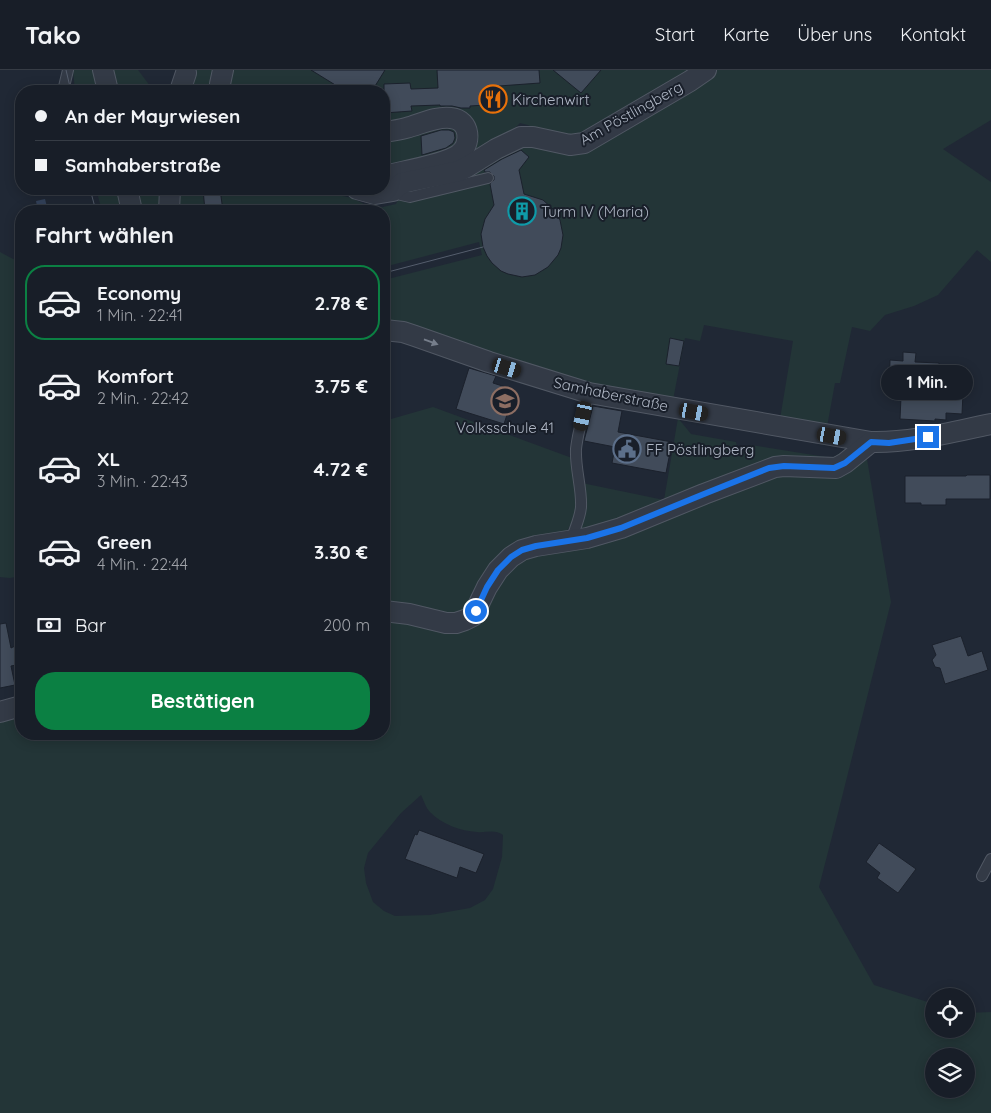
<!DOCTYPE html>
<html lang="de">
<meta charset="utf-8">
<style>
body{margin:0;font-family:Quicksand,sans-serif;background:#252b34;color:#f1f3f6;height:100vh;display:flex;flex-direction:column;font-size:19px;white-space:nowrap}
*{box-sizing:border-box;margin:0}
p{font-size:16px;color:#9fa2a8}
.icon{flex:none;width:28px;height:28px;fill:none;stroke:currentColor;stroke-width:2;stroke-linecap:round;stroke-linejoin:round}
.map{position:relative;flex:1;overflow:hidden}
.drawer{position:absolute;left:15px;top:135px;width:375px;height:535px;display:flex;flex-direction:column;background:#181e28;border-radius:20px;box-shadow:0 2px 12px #0003,0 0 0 1px #363c45}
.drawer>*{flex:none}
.top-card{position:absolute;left:15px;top:15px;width:375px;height:110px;border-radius:20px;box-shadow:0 2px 12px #0003,0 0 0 1px #363c45;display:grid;align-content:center;height:110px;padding:0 20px;background:#181e28}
.controls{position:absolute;left:925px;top:918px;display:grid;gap:10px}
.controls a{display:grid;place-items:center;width:50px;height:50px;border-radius:50%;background:#181e28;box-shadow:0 2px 12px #0003,0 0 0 1px #363c45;font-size:25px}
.end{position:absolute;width:22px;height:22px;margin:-11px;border:6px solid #1a73e8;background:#fff;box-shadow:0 0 0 2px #fff}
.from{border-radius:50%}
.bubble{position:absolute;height:35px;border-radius:18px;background:#181e28;box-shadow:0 2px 12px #0003,0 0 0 1px #363c45;font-size:16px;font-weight:700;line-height:35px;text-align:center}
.car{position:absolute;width:15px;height:30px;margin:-15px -8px;border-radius:6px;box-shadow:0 0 4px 1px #0007;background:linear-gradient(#222 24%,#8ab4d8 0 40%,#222 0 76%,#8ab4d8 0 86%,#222 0)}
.top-card b{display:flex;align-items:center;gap:18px;height:48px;font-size:19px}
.top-card b+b{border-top:1px solid #363c45}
.top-card i{width:12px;height:12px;background:#f1f3f6}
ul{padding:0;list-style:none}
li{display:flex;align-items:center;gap:15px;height:75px;margin:0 10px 8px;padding:0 10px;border:2px solid transparent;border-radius:20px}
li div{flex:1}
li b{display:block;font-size:19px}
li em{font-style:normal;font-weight:700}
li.selected{border-color:#0b8043}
li>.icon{width:45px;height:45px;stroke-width:1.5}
h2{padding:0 20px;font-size:22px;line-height:60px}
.pay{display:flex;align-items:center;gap:12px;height:55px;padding:0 20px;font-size:19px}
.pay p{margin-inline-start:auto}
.button{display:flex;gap:10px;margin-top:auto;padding:10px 20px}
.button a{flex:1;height:58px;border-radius:20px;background:#0b8043;color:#fff;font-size:20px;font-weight:700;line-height:58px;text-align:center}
header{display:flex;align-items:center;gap:30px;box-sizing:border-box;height:70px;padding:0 25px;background:#181e28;border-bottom:1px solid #363c45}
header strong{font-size:24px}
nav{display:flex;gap:28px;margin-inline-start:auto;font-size:18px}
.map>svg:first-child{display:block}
.green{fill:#233537;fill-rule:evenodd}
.water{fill:#34435c}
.building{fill:#414b5a;stroke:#1b212c}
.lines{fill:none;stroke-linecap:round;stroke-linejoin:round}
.service-casing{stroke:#515864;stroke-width:12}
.minor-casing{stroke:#515864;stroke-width:22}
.service{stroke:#333a46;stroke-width:10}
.minor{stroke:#333a46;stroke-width:20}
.tram{stroke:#555e6d;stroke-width:1}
.oneway{fill:#767e8b}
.route{stroke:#1a73e8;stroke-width:6}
.labels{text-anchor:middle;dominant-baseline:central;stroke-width:4;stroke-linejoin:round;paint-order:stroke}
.poi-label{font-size:15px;fill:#adb5c3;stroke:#191f2a;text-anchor:start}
.street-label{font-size:15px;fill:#adb5c3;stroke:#191f2a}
</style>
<header>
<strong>Tako</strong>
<nav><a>Start</a><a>Karte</a><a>Über uns</a><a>Kontakt</a></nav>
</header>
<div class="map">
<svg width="991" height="1043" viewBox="0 0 991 1043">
<rect width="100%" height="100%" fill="#202835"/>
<g class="green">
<polygon points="73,0 94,0 98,21 75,21"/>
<polygon points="108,0 138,0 150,16 156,21 112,21"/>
<polygon points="192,0 216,0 213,21 188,21"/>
<polygon points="227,0 698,0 585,67 539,61 528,55 520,53 516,57 479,83 470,78 472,56 384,57 384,21 226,21"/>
<polygon points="717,0 991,0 991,50 943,79 991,112 991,192 977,180 938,225 914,236 885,245 870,261 852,257 840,313 835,313 827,357 780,349 793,271 704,255 700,271 685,268 673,330 623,323 384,253 384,210 482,185 479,172 384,197 384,141 176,141 176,119 310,119 352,128 366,135 370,140 396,134 404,118 518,73 549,77 693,16"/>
<polygon points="454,55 460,61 458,78 384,100 384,66"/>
<polygon points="96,119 119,119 125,141 102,141"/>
<polygon points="133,119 162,119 161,141 138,141"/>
<polygon points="0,182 13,189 21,190 21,506 10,508 0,507"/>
<path d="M433,337L572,388C575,415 584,442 564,464L482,518L461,545L384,537V351Z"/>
<polygon points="678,348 691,364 736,372 737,377 743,381 748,379 751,375 832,388 846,379 852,381 819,393 625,453 579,460 582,413 664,430"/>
<path d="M866,383L891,532L836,751L819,817L874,915L934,934V959H966V943L991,942V1043H0V649L21,643V664H384V544L458,558L509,495L750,410ZM421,725C424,731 426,738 430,742C441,754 461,761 477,762C486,763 495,759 503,765L502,787L493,819L485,830L470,838L430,845L395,846L384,841L373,832L366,813L364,798L368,783L401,743ZM934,986H966V1019H934Z"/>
</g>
<polygon class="water" points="45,129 48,141 38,141 36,131"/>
<g class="building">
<polygon points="311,0 385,0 372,21 345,21"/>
<polygon points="437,0 539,0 540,13 499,16 500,34 470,36 470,38 461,38 452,36 440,36 440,35 411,36 412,41 384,43 384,14 410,13 411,19 438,18"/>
<polygon points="553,0 601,0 581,23"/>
<polygon points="441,60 449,60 454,62 455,68 453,73 446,78 422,85 421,66"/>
<polygon points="521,80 529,87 519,100 524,124 543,130 553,139 560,150 563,165 561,178 558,185 548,197 535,205 522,207 508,204 501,201 492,193 487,186 483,177 481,164 485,149 494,135 490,114 494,110 494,106 490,102 485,102 484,100 502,89"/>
<polygon points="203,119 220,119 223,141 205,141"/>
<polygon points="670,268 684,271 679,296 666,294"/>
<polygon points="903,282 916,283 915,292 939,293 939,304 948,305 948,322 963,323 962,344 946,343 946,350 935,349 935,351 900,349 901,327 889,327 890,290 903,291"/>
<polygon points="469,298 496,306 493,313 515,320 504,354 456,339"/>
<polygon points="593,336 622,341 618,362 672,372 666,403 612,393 615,377 584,371"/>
<polygon points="967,405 990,405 990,429 946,429 946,435 921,435 921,433 905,433 905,406 966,406"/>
<polygon points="6,553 11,578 21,573 21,594 11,596 15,615 0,618 0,554"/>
<polygon points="961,566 968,586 982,581 988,600 945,614 940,598 935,597 932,590 936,585 932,575"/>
<polygon points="419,760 484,784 476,803 460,797 457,808 405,789 415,764 417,765"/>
<polygon points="879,773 916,799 898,823 877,808 880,803 866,792"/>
</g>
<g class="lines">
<g class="service-casing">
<g id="service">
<polyline points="63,21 68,0"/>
<polyline points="393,121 401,125 410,127 488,108"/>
<path d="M571,471C574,460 580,449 581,437C582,418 575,399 576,379C578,360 584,341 589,323"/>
<polyline points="982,806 991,789"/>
</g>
</g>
<g class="minor-casing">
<g id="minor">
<polyline points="103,0 108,21"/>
<polyline points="180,21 186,3"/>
<polyline points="220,21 220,14 223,0"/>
<path d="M384,62C391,61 399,60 406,58C421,54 436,46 451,48C471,50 472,75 458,85C443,95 403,101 384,106"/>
<polyline points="127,119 132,141"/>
<polyline points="357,119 375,124 393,121 402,113 459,101 467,97 496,79 521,67 533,67 570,75 584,73 690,11 706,0"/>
<polyline points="169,141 170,119"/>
<path d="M384,260L403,262L415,266L489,292L589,323L871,372C911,373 952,362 991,354"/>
<polyline points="384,541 409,544 446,553 456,553 465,550 473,546 487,517 498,500 511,487 522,480 536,476 587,468 621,458 704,424 775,397 784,396 836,398 845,393 871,372"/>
<polyline points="0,642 21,636"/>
</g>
</g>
<use href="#service" class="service"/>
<use href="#minor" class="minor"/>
<g class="tram">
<polyline points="66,0 71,21"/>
<polyline points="90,119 96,141"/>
<polyline points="384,203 483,177"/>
</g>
</g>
<defs><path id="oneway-solid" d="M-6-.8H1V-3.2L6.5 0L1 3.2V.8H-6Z" transform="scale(1.25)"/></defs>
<use class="oneway" href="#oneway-solid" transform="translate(431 272) rotate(20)"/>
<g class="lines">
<polyline class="route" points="476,541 487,517 498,500 511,487 522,480 536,476 587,468 621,458 704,424 769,398 784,396 834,398 845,393 871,372 889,373 928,367"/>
</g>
<defs>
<g id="restaurant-ring" transform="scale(1.4375)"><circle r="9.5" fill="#191f2a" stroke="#e8710a" stroke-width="1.5"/><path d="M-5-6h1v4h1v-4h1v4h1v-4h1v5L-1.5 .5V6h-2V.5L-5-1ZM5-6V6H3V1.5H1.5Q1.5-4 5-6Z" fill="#e8710a"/></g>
<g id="building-ring" transform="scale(1.4375)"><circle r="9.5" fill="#191f2a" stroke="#0f9aa8" stroke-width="1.5"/><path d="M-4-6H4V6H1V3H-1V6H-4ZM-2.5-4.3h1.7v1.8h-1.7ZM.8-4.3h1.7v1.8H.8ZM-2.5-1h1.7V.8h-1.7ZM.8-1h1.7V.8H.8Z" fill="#0f9aa8"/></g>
<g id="school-ring" transform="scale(1.4375)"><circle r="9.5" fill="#191f2a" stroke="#8d6e63" stroke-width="1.5"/><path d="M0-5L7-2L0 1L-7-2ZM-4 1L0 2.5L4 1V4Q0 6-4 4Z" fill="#8d6e63"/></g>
<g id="civic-ring" transform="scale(1.4375)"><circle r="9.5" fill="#191f2a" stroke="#5c6f8a" stroke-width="1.5"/><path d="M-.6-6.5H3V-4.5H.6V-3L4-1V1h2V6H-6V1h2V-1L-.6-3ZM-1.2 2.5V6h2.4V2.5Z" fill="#5c6f8a"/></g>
</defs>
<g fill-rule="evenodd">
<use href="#restaurant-ring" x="493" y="29"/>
<use href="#building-ring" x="522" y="141"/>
<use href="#school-ring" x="505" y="331"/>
<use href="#civic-ring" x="627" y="379"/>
</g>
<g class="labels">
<g class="poi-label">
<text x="512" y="29">Kirchenwirt</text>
<text x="541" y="141">Turm IV (Maria)</text>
<text x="505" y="357" text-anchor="middle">Volksschule 41</text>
<text x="646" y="379">FF Pöstlingberg</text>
</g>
<g class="street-label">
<text transform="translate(631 43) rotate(-29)">Am Pöstlingberg</text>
<text transform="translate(611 324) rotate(12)">Samhaberstraße</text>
</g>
</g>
</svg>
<div class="controls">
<a><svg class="icon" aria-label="locate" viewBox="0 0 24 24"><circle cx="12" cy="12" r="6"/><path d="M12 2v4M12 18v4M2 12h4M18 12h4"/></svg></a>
<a><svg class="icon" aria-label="layers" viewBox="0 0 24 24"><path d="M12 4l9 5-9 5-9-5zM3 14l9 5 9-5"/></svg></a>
</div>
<i class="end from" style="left:476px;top:541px"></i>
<i class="end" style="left:928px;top:367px"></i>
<div class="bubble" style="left:881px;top:295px;width:92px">1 Min.</div>
<i class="car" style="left:507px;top:298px;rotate:107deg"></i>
<i class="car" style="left:694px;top:342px;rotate:100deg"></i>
<i class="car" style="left:583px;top:346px;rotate:192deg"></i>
<i class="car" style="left:832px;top:366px;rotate:100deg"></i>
<div class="top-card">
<b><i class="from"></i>An der Mayrwiesen</b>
<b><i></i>Samhaberstraße</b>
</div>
<section class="drawer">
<h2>Fahrt wählen</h2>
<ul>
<li class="selected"><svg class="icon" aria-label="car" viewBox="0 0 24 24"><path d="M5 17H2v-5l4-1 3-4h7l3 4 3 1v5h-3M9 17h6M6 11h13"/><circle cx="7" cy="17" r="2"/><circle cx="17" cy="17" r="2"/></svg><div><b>Economy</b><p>1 Min. · 22:41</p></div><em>2.78 €</em></li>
<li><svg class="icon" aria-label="car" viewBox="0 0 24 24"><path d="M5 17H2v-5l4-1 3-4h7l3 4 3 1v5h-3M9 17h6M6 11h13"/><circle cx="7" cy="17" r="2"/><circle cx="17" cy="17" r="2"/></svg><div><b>Komfort</b><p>2 Min. · 22:42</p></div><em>3.75 €</em></li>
<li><svg class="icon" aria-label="car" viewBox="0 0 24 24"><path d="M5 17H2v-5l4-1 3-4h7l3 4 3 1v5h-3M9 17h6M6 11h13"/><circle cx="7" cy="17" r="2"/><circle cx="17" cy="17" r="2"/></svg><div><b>XL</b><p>3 Min. · 22:43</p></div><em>4.72 €</em></li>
<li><svg class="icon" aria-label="car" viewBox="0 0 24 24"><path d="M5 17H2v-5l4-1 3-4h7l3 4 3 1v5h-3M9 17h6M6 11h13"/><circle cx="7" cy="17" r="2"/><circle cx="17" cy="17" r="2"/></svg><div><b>Green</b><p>4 Min. · 22:44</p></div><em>3.30 €</em></li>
</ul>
<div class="pay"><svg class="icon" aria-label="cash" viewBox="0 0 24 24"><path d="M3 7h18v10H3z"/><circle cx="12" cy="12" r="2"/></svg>Bar<p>200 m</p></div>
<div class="button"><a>Bestätigen</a></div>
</section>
</div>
